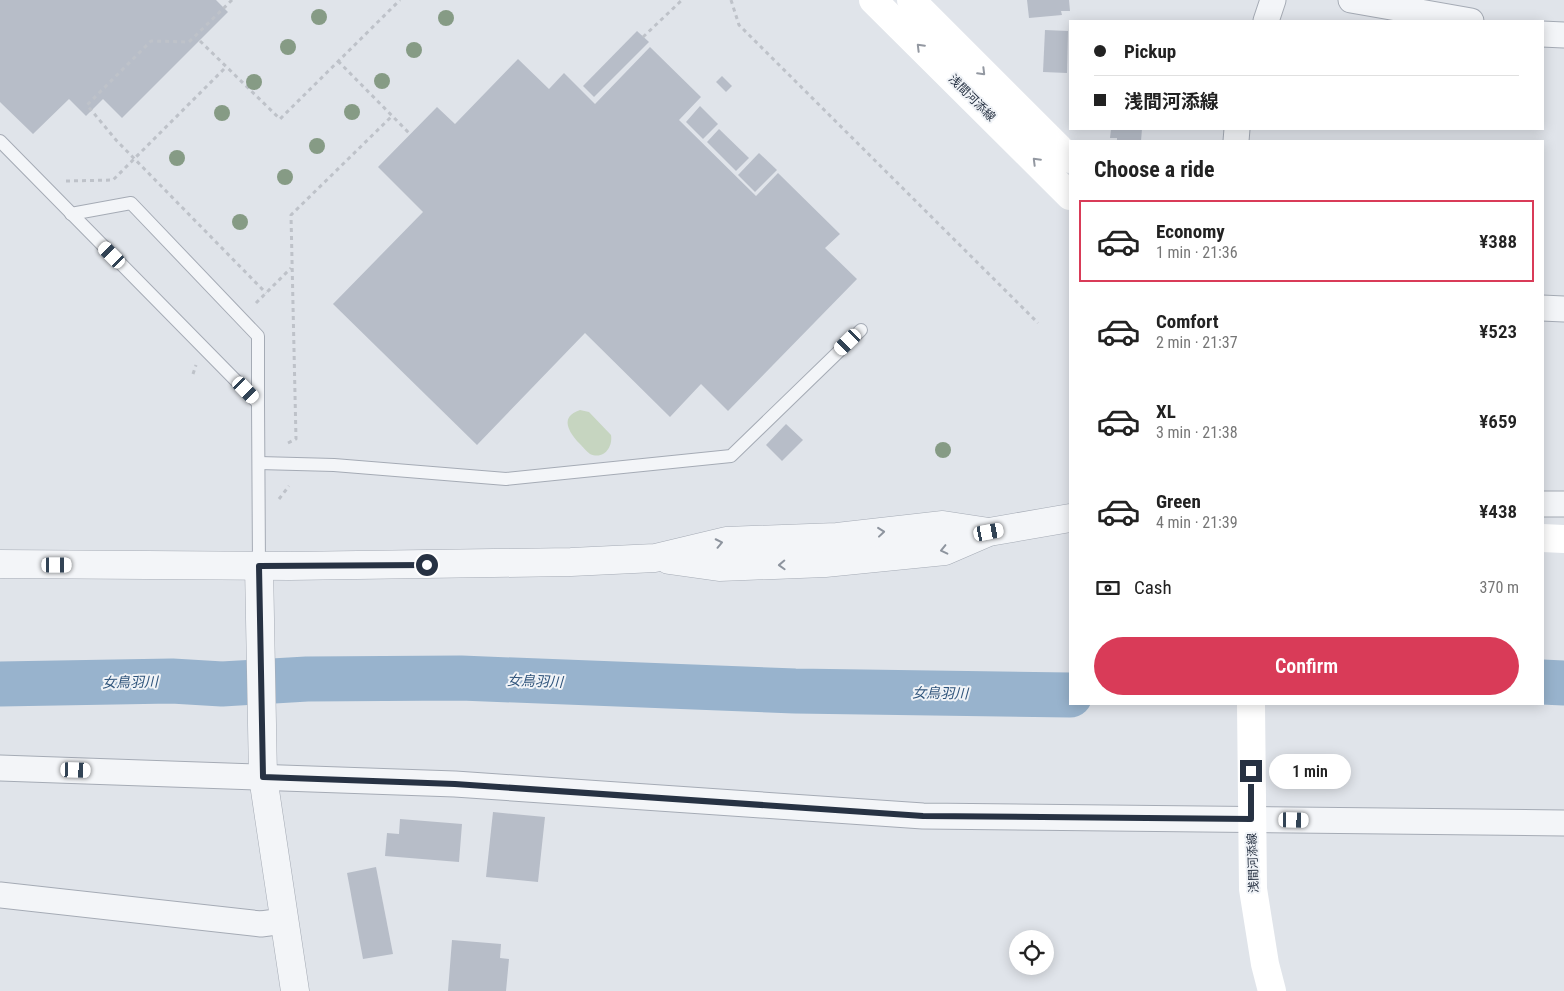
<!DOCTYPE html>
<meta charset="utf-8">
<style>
body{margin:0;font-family:"Roboto Condensed","Noto Sans JP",sans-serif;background:#f6f6f6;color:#222;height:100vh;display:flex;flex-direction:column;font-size:19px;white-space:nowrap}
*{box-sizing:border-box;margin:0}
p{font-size:16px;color:#767676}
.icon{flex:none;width:28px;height:28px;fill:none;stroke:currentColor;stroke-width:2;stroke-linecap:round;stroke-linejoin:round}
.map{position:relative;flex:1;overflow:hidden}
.details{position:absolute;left:1069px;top:140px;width:475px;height:565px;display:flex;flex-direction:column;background:#fff;border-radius:0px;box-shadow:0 2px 12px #0003}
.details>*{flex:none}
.guide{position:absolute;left:1069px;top:20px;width:475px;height:110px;border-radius:0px;box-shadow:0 2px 12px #0003;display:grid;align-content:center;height:110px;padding:0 25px;background:#fff}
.controls{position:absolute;left:1009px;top:930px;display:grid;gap:10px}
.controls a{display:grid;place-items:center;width:45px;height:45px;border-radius:50%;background:#fff;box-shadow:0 2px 12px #0003;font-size:25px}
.end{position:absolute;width:22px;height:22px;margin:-11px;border:6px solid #273243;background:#fff;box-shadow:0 0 0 2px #fff}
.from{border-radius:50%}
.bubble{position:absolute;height:35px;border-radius:18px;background:#fff;box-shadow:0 2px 12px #0003;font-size:16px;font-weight:600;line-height:35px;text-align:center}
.car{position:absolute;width:15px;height:30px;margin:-15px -8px;border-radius:6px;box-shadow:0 0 4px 1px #0007;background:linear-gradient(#fff 24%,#345 0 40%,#fff 0 76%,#345 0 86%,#fff 0)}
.guide b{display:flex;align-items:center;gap:18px;height:48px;font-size:19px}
.guide b+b{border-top:1px solid #e0e0e0}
.guide i{width:12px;height:12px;background:#222}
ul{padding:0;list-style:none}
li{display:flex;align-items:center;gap:15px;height:82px;margin:0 10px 8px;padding:0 15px;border:2px solid transparent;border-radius:0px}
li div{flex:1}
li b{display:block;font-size:19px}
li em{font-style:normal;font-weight:600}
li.active{border-color:#d93b58}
li>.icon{width:45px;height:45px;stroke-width:1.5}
h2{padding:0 25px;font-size:22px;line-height:60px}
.pay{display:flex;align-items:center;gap:12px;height:55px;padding:0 25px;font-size:19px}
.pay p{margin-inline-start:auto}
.action{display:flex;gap:10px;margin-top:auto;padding:10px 25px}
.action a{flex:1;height:58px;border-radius:30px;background:#d93b58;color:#fff;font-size:20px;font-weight:600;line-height:58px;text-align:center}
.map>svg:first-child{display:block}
.green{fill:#c6d5c0}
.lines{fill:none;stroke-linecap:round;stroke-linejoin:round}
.river{stroke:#98b3cd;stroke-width:45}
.building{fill:#b7bdc8}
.service-casing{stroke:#a5abb5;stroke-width:14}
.minor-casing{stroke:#a5abb5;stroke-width:27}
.tertiary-casing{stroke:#a5abb5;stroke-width:29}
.path{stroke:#bec2c9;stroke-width:3;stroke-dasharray:4 4;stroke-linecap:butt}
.service{stroke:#f3f5f8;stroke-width:12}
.minor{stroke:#f3f5f8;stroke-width:25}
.tertiary{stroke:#f3f5f8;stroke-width:28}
.secondary{stroke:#fff;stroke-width:28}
.tree{fill:#869b85}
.oneway{stroke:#9398a1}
.oneway2{stroke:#8d949e}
.route{stroke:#273243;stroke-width:6}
.labels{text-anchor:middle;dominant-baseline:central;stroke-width:4;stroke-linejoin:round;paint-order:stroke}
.street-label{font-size:12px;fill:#273243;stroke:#f0f3f7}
.water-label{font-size:14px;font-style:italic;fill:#2e537a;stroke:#f0f3f7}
</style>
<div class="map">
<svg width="1564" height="991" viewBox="0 0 1564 991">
<rect width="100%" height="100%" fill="#e0e4ea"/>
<path class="green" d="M580,410L589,412L611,435C613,447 604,460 590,454C586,451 582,446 579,443C569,432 559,417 580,410Z"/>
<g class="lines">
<g class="river">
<polyline points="1542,682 1564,683"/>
<polyline points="0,684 172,681 222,684 307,679 461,678 795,691 1070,695"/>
</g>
</g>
<g class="building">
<polygon points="0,0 216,0 228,12 122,118 103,99 86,116 69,99 33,134 0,102"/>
<polygon points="1027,0 1069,0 1070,11 1061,11 1062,15 1029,18"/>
<polygon points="1045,30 1068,31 1067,73 1043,72"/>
<polygon points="637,31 649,42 594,97 583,86"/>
<polygon points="650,47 701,97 679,120 756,196 778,173 840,234 825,248 857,279 728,411 701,384 670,417 585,333 477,445 333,304 423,212 378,167 437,107 455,124 518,59 549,89 564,73 595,104"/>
<polygon points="722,76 732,86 726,92 716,82"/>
<polygon points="700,106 718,124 703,139 686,122"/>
<polygon points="719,129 749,158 736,171 707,142"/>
<polygon points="1111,129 1142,129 1141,141 1117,141 1117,138 1110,138"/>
<polygon points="759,153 777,170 755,192 738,175"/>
<polygon points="786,424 803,440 782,461 766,445"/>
<polygon points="493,812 545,817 538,882 486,877"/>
<polygon points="400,819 462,824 459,862 385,856 387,833 399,834"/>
<polygon points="376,867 393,954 363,959 347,873"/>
<polygon points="452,940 501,944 500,958 509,959 506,991 448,991"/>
</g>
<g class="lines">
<g class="service-casing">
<g id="service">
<polyline points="0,141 258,403 259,566"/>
<polyline points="71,214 131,203 258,336 258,403"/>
<polyline points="259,463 334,465 506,479 731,456 861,330"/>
</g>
</g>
<g class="minor-casing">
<g id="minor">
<polyline points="1351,0 1471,21"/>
<polyline points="1266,21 1273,0"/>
<polyline points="1542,34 1564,35"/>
<polyline points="1236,141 1237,129"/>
<polyline points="1542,308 1564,309"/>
<polyline points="1542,504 1564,504"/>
<polyline points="0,768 455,784 923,816 1564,823"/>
<polyline points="0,895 261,924 284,921"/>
</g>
</g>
<g class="tertiary-casing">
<g id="tertiary">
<polyline points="669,560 719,567 825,563 945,551 989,532 1070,518"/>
<polyline points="0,564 290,566 571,562 655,558 726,541 837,537 943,525 989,532"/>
<polyline points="259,566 263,777 295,991"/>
</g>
</g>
<g class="path">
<polyline points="232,0 189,42 151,41 87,105 116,140 266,293"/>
<polyline points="731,0 739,25 1038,323"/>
<polyline points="643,37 682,0"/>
<polyline points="200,41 280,119 400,0"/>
<polyline points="338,61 410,134"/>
<polyline points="66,181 113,180 226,67"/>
<polyline points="256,303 291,268"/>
<polyline points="193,374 196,365"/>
<polyline points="288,443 296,439 291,215 392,116"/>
<polyline points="279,499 289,486"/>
</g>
<use href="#service" class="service"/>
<use href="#minor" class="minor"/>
<use href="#tertiary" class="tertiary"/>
<g class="secondary">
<polyline points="873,0 1070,196"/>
<polyline points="911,0 1070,159"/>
<polyline points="1542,538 1564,539"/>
<polyline points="1251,704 1253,889 1265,964 1272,991"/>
</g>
</g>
<g class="tree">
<circle cx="319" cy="17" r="8"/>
<circle cx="446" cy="18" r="8"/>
<circle cx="288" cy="47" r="8"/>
<circle cx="414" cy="50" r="8"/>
<circle cx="382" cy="81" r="8"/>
<circle cx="254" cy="82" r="8"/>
<circle cx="352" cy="112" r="8"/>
<circle cx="222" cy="113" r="8"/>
<circle cx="317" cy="146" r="8"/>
<circle cx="177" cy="158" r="8"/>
<circle cx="285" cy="177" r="8"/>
<circle cx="240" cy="222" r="8"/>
<circle cx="943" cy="450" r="8"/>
</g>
<defs><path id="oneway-chevron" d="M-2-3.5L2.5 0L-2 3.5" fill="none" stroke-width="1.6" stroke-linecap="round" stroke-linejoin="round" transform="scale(1.25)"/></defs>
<g class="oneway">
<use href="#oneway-chevron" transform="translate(920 47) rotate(-135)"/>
<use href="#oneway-chevron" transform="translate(982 72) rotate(45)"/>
<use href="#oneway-chevron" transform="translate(1036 161) rotate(-135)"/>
</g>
<g class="oneway2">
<use href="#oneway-chevron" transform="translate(881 532) rotate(-6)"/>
<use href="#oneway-chevron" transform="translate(719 543) rotate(-12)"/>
<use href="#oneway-chevron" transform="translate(944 550) rotate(167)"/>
<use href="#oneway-chevron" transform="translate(782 565) rotate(178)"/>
</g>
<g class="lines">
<polyline class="route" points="427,565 259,566 263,777 455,784 923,816 1251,819 1251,771"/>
</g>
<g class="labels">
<g class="street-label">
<text transform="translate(972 98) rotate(45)">浅間河添線</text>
<text transform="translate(1253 863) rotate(-92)">浅間河添線</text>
</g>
<g class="water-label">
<text transform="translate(535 681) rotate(2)">女鳥羽川</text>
<text transform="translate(130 682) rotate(-1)">女鳥羽川</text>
<text transform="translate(940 693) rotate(1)">女鳥羽川</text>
</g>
</g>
</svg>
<div class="controls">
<a><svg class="icon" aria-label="locate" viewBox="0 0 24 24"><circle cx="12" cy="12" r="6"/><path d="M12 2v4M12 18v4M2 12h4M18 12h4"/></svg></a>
</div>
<i class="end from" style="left:427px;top:565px"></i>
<i class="end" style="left:1251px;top:771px"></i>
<div class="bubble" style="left:1269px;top:754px;width:82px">1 min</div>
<i class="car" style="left:112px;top:255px;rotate:315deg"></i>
<i class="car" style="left:848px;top:342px;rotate:226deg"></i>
<i class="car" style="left:246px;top:390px;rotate:136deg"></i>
<i class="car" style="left:989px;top:532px;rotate:80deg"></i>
<i class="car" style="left:57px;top:565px;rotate:90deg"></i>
<i class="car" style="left:76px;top:770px;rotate:92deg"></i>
<i class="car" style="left:1294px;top:820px;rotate:91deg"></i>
<div class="guide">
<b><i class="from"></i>Pickup</b>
<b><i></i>浅間河添線</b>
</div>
<section class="details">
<h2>Choose a ride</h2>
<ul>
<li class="active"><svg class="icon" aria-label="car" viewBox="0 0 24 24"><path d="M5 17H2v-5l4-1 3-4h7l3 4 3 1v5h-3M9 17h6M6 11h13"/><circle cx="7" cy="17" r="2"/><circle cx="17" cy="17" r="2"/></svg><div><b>Economy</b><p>1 min · 21:36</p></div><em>¥388</em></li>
<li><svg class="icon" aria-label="car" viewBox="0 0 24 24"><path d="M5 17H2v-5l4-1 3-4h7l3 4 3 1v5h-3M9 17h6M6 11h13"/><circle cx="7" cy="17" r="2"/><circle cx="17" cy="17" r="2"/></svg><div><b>Comfort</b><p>2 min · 21:37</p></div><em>¥523</em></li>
<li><svg class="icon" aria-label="car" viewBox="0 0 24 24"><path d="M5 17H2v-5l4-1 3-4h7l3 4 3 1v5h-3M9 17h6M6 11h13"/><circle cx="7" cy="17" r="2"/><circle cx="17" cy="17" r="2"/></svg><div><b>XL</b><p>3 min · 21:38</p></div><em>¥659</em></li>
<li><svg class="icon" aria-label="car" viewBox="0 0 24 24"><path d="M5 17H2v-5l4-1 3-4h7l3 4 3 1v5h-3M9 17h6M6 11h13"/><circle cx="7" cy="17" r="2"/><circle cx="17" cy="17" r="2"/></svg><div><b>Green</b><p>4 min · 21:39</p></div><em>¥438</em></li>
</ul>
<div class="pay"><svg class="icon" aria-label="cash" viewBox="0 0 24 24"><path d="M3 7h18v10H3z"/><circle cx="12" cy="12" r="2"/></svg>Cash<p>370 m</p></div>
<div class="action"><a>Confirm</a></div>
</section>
</div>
